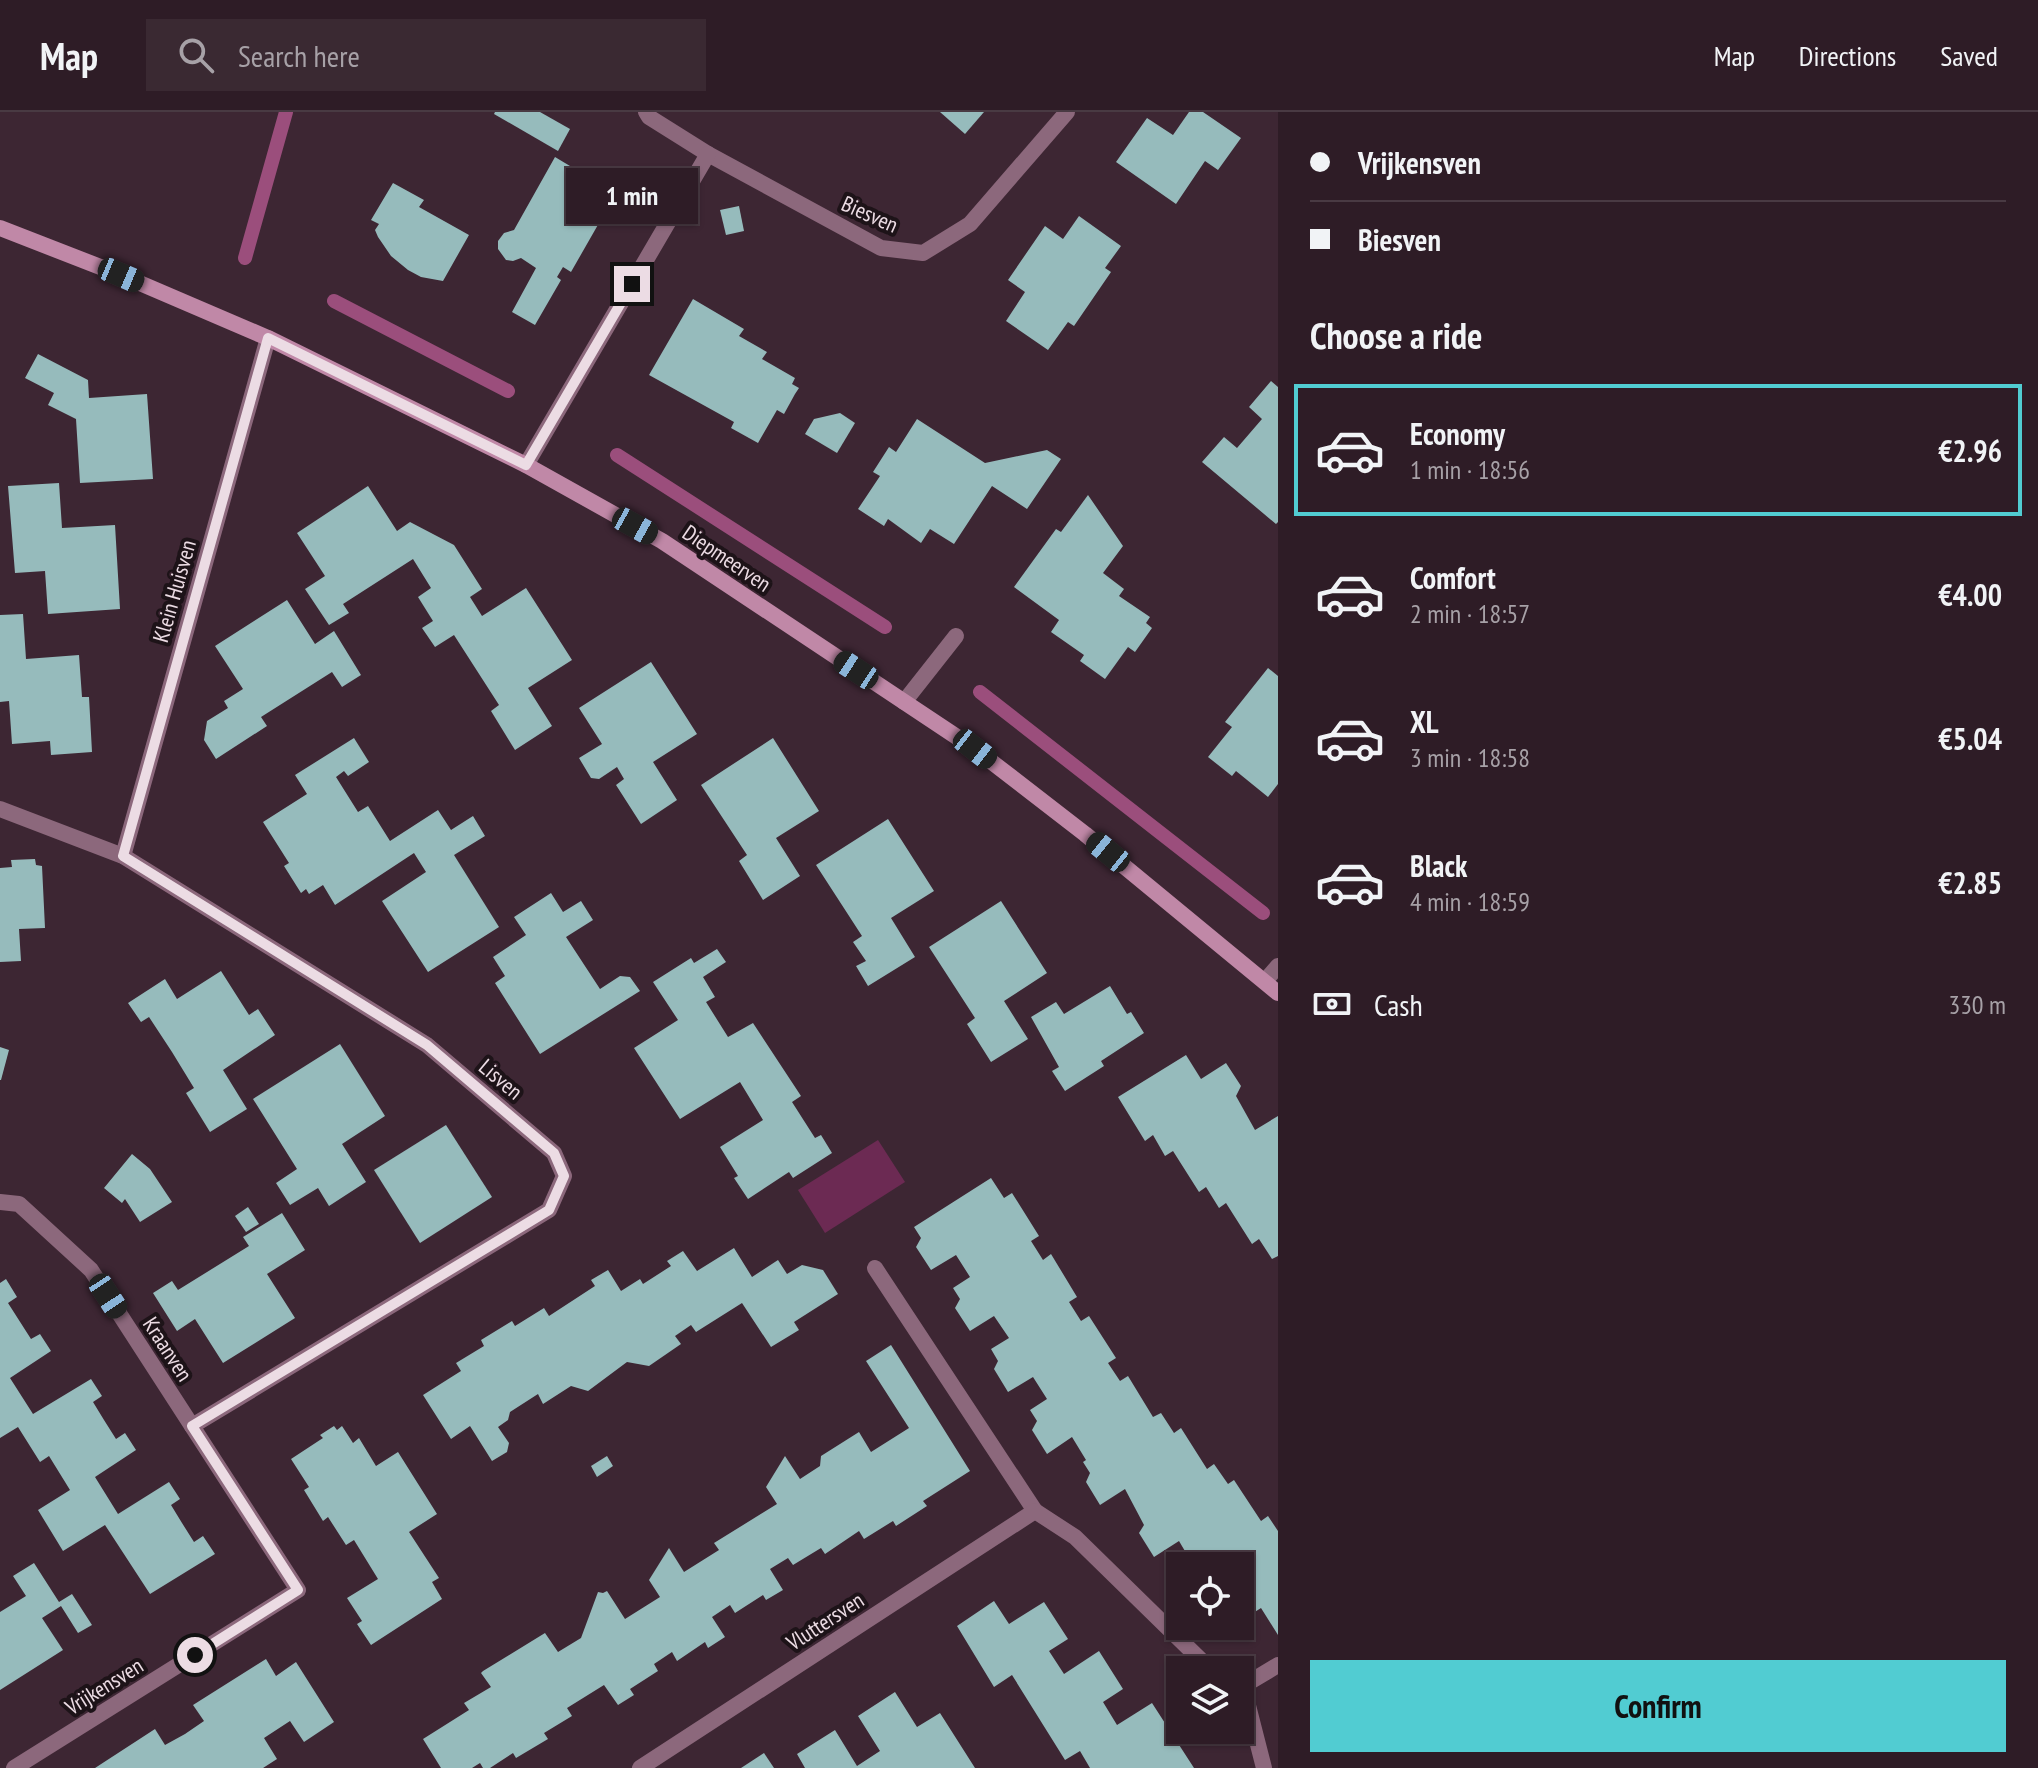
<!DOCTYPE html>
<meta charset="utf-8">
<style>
body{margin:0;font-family:"PT Sans Narrow",sans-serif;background:#3a2932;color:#f1f3f6;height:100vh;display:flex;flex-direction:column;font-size:30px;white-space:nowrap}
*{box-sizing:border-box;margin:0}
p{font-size:26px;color:#a7a1a7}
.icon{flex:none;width:44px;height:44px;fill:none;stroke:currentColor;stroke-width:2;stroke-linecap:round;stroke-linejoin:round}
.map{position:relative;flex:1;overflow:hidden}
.details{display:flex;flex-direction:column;background:#2e1c26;width:760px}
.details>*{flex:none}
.guide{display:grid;align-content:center;height:176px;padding:0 32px;background:#2e1c26}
.fabs{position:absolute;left:1166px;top:1440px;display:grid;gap:16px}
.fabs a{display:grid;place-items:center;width:88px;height:88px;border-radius:0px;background:#2e1c26;box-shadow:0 2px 6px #0004,0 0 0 2px #493a43;font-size:40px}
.end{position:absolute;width:36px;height:36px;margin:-18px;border:10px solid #ecdce4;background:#111;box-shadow:0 0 0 4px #111}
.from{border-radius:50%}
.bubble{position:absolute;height:56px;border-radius:0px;background:#2e1c26;box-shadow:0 2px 6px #0004,0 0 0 2px #493a43;font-size:26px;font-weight:700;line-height:56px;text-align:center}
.car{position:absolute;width:24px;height:48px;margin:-24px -12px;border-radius:10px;box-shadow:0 0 6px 2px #0007;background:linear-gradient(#222 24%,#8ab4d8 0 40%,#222 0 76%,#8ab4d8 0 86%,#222 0)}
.guide b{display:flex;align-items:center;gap:28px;height:76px;font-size:30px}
.guide b+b{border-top:2px solid #493a43}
.guide i{width:20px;height:20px;background:#f1f3f6}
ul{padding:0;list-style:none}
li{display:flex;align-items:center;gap:24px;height:132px;margin:0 16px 12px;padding:0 16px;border:4px solid transparent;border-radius:0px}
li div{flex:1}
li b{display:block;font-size:30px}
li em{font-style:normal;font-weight:700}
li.on{border-color:#51ccd2}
li>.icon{width:72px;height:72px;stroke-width:1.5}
h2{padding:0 32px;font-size:36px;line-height:96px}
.pay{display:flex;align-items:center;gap:20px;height:88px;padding:0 32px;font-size:30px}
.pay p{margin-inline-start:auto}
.cta{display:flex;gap:16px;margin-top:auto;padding:16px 32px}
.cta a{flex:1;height:92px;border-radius:0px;background:#51ccd2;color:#111;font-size:32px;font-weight:700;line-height:92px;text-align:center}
header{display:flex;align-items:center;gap:48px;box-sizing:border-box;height:112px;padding:0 40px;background:#2e1c26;border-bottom:2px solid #493a43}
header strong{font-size:38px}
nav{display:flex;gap:44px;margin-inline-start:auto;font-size:28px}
.search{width:560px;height:72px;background:#3a2932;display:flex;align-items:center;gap:20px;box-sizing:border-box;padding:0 28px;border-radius:0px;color:#a7a1a7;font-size:30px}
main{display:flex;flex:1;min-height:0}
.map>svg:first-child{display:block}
.green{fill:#6c2a53}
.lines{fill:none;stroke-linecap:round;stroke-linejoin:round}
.stream{stroke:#9b4e7c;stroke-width:14}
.building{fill:#96bbbc}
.lane{stroke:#8c687c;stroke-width:16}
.street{stroke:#8c687c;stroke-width:16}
.secondary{stroke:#c088a7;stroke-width:16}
.route{stroke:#ecdce4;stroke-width:10}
.labels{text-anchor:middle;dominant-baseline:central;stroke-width:8;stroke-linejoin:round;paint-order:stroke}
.street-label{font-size:22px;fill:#ecdce4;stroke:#1d1318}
</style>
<header>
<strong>Map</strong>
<div class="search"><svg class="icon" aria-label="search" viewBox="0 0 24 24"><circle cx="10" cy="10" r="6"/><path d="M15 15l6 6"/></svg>Search here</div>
<nav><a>Map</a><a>Directions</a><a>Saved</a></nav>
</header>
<main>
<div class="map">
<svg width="1278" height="1656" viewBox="0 0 1278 1656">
<rect width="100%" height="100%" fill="#3d2633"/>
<polygon class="green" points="878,1028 905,1070 825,1121 798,1078"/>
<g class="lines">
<g class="stream">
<polyline points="245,146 286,0"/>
<polyline points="334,189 508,279"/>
<polyline points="617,343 885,515"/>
<polyline points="980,580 1263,801"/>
</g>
</g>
<g class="building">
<polygon points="495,0 540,0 570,17 558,39 494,2"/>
<polygon points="940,0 984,0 965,22"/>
<polygon points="1189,0 1203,0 1241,26 1218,58 1205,49 1176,92 1116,50 1147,6 1173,23"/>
<polygon points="555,45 575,57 566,74 607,97 571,160 563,155 557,165 561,168 535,213 512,200 536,156 521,146 513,149 506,148 498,137 498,129 504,121 514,118"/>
<polygon points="393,71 424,88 419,95 469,123 443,169 421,165 408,158 391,144 378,125 375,118 379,112 371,108"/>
<polygon points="739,94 744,119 726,123 720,98"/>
<polygon points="1079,104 1121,134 1105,156 1111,160 1074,214 1068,210 1048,238 1006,209 1025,180 1008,168 1045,114 1063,127"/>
<polygon points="693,187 744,217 739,224 767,240 762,247 795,266 792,272 799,276 795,282 784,302 777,298 758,331 731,316 734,310 649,263"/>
<polygon points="38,242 88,268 89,286 147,282 153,367 80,371 76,307 48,293 54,281 25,266"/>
<polygon points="1271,269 1278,275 1278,410 1276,412 1202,350 1224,325 1237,336 1262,307 1249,295"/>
<polygon points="840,301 855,311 837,341 805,322 814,307"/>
<polygon points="917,307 985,351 1047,338 1061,347 1027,397 992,374 954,432 930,417 921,431 888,407 884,414 858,397 880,364 873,360 889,335 896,340"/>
<polygon points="59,371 62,416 115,413 120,497 48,502 45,459 15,461 8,374"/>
<polygon points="368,374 397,419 410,410 454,433 482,477 470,485 482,504 526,476 572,548 528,576 552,614 515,638 491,599 499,593 454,523 435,535 422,516 433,509 418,485 431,476 413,447 343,492 349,501 329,513 305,477 325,464 297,421"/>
<polygon points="1088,383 1123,434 1103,461 1124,477 1119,484 1150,505 1146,511 1152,516 1135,540 1128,535 1105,567 1080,549 1084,543 1051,520 1059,508 1014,475 1056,417 1061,420"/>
<polygon points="287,488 315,532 334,519 361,563 342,575 332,560 261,605 267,614 216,647 204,628 207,609 228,596 224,589 243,577 215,534"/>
<polygon points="23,502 26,547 79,543 82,585 89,585 92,640 51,643 50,629 12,632 9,589 0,590 0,503"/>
<polygon points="651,550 697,622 653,650 677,688 641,712 616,673 624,667 617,655 599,667 591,666 579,646 602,632 579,596"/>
<polygon points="1268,556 1278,564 1278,672 1268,685 1236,659 1232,664 1208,645 1232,615 1225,610"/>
<polygon points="354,626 369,650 348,664 344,659 336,665 358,700 368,694 390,729 438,698 451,718 473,704 485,724 454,743 499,815 428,860 382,789 426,760 414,741 335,793 323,773 309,782 306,777 301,781 284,754 289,751 263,710 307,682 295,663"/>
<polygon points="773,626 819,699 776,726 800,764 763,788 739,749 747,743 701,673"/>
<polygon points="888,707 934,779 891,806 915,845 868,874 856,854 866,849 853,830 862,824 816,753"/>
<polygon points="35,747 36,753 42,754 45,816 19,817 21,849 0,850 0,756 12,755 11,748"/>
<polygon points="551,781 563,800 581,789 593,808 566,825 600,877 620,864 630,865 640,879 540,942 495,871 505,864 493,845 526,823 514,805"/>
<polygon points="1001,789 1047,861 1004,889 1028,927 991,950 967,912 975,906 929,835"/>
<polygon points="717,837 726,850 703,865 715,885 706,890 728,925 753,911 801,984 792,990 815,1026 821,1023 832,1041 793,1066 789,1060 748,1087 734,1066 738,1064 720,1035 763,1008 740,970 680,1007 634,936 678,908 653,870 691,846 694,851"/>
<polygon points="221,859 249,903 258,897 275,923 223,958 247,997 210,1020 186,981 194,976 172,940 149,905 141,910 128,891 165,867 177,887"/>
<polygon points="1110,874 1127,902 1131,900 1144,921 1101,949 1104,954 1065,979 1052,959 1059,955 1031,905 1056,890 1064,902"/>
<polygon points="340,932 385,1004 342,1032 366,1070 329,1094 318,1076 290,1093 276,1071 297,1057 253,987"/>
<polygon points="0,935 9,938 1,968 0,968"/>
<polygon points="1186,943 1201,967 1226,951 1241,974 1236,984 1255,1018 1278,1004 1278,1144 1272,1147 1259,1127 1252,1132 1226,1091 1219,1096 1206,1075 1199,1080 1173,1039 1165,1044 1153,1023 1145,1029 1118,985"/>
<polygon points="446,1013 492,1085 420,1131 374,1058"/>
<polygon points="132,1042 150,1057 172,1090 140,1110 125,1087 122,1091 104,1076"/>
<polygon points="991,1066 1004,1086 1012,1081 1039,1124 1031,1129 1043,1148 1051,1142 1077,1185 1069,1190 1081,1209 1089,1204 1116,1246 1108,1251 1120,1269 1128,1264 1153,1305 1161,1301 1174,1321 1181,1316 1207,1357 1214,1352 1228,1372 1234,1368 1261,1409 1268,1404 1278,1419 1278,1523 1261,1496 1247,1505 1240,1493 1240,1454 1189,1454 1192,1451 1179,1429 1154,1445 1139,1421 1144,1413 1125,1377 1100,1393 1086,1370 1090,1361 1083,1350 1086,1348 1072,1325 1047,1342 1032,1318 1037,1309 1030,1298 1047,1287 1033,1265 1008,1280 994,1257 998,1249 991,1237 1009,1226 994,1204 970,1219 955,1196 960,1187 953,1176 970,1165 956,1143 931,1158 916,1135 921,1126 914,1115"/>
<polygon points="248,1095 259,1112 246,1120 235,1104"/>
<polygon points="282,1101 305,1138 267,1162 295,1206 223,1251 195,1207 177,1219 153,1181 172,1169 178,1178 249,1134 243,1125"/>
<polygon points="734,1136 752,1165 778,1148 787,1162 802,1153 823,1158 838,1182 794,1210 799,1218 771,1235 742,1191 696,1220 691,1213 675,1224 681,1232 649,1254 627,1250 588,1279 571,1274 543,1292 538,1282 510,1300 508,1308 498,1315 509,1331 507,1340 492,1349 470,1314 451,1327 423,1283 461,1259 456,1251 484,1234 481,1228 512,1209 515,1214 544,1196 549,1204 595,1174 591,1168 608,1158 621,1179 640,1167 643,1172 671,1154 667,1149 683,1139 697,1159"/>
<polygon points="6,1167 17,1185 8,1191 31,1227 40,1222 51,1239 10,1266 33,1302 91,1267 102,1284 93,1290 104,1308 116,1327 125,1321 136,1338 95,1365 118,1402 169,1370 180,1387 171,1393 182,1411 194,1430 203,1424 215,1442 150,1482 105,1413 63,1439 38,1398 70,1378 49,1344 40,1350 18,1315 0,1326 0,1171"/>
<polygon points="891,1233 970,1359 923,1389 927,1394 896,1414 893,1409 864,1427 859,1419 825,1442 821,1436 793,1453 788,1446 770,1457 783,1478 766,1488 763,1483 735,1501 730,1493 712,1505 725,1525 708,1536 705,1530 677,1549 672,1540 654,1552 658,1559 630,1577 634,1583 618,1593 604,1573 567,1596 572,1604 544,1621 548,1627 516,1646 513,1641 490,1656 483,1656 480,1651 472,1656 441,1656 423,1627 469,1598 464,1591 491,1575 481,1561 483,1559 545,1521 558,1540 581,1526 598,1480 603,1481 607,1479 625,1507 660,1485 649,1468 669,1436 684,1460 719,1438 714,1431 777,1392 766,1375 785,1344 800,1367 820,1354 821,1344 859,1320 871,1340 909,1316 866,1249"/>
<polygon points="334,1314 337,1318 342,1314 353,1331 359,1326 376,1354 398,1340 437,1402 409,1420 439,1466 432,1470 442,1487 371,1533 357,1512 362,1509 347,1486 378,1467 354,1428 346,1433 328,1405 323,1409 304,1378 309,1375 291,1347 323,1326 320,1323"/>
<polygon points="607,1344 613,1354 597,1365 591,1354"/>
<polygon points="34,1451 59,1490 72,1482 92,1513 78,1521 61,1494 42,1506 63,1538 0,1578 0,1500 26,1484 13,1464"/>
<polygon points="994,1489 1009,1512 1044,1490 1068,1527 1049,1539 1064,1562 1099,1539 1123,1577 1103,1590 1117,1613 1152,1591 1194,1656 1090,1656 1080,1639 1065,1648 1012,1563 994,1575 957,1514"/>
<polygon points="266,1547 276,1564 296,1550 334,1610 304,1630 290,1609 264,1626 277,1647 263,1656 95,1656 155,1617 165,1633 185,1622 204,1609 193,1593"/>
<polygon points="895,1580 917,1615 940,1601 975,1656 805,1656 797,1642 835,1618 857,1654 880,1639 858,1604"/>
<polygon points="764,1641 774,1656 741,1656"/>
</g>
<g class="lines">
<polyline class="lane" points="904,590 956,524"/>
<g class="street">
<polyline points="646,0 649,5 708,42 881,136 923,141 970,112 1067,0"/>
<polyline points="526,353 708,42"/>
<polyline points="0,697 123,744 427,933 554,1041 564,1064 549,1098 192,1314"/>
<polyline points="123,744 268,226"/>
<polyline points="1265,869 1278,854"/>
<polyline points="0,1090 19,1092 91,1158 298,1478 14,1656"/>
<polyline points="875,1156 1035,1399"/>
<polyline points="1240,1573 1243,1574 1278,1553"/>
<polyline points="1243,1574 1264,1656"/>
<polyline points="640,1656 1035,1399 1075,1425 1211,1558"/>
</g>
<polyline class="secondary" points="0,116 121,163 268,226 526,353 662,429 975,637 1085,722 1278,881"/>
</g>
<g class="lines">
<polyline class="route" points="195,1543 298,1478 192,1314 549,1098 564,1064 554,1041 427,933 123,744 268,226 526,353 632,172"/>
</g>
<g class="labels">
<g class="street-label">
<text transform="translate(870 102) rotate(24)">Biesven</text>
<text transform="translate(727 446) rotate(34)">Diepmeerven</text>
<text transform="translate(174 479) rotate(-74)">Klein Huisven</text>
<text transform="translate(501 967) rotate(40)">Lisven</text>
<text transform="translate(168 1237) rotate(57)">Kraanven</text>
<text transform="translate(825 1509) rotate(-33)">Vluttersven</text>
<text transform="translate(104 1574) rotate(-32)">Vrijkensven</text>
</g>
</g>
</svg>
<div class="fabs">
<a><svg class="icon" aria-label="locate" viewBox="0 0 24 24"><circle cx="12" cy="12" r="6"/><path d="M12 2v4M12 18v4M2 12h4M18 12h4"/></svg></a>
<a><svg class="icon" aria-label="layers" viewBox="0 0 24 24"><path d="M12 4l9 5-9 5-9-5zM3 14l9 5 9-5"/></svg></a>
</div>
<i class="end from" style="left:195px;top:1543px"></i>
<i class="end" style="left:632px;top:172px"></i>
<div class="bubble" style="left:566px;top:56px;width:132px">1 min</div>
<i class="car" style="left:121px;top:163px;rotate:113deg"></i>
<i class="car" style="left:635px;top:414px;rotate:119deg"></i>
<i class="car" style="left:856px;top:558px;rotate:303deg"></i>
<i class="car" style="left:975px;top:637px;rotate:128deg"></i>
<i class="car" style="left:1108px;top:740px;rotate:309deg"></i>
<i class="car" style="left:108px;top:1184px;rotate:147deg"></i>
</div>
<section class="details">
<div class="guide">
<b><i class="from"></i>Vrijkensven</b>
<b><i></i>Biesven</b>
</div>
<h2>Choose a ride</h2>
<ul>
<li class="on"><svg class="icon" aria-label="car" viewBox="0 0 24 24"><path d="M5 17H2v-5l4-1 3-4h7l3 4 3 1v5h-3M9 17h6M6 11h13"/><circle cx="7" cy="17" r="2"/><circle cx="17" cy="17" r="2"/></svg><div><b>Economy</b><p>1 min · 18:56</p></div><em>€2.96</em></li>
<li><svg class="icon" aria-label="car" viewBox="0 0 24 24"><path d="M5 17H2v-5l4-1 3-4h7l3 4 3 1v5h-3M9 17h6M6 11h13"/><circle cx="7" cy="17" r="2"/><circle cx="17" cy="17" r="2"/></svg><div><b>Comfort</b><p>2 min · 18:57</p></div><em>€4.00</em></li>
<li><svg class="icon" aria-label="car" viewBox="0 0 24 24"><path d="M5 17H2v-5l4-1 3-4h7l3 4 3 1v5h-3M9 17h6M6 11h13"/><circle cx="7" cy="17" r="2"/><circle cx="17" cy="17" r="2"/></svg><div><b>XL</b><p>3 min · 18:58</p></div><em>€5.04</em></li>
<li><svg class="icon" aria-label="car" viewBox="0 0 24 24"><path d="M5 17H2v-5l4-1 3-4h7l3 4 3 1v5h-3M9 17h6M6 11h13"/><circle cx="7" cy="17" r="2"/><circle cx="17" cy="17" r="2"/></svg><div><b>Black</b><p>4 min · 18:59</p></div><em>€2.85</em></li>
</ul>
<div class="pay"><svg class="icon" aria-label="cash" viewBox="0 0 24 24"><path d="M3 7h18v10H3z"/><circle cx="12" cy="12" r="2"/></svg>Cash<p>330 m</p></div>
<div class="cta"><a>Confirm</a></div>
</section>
</main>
